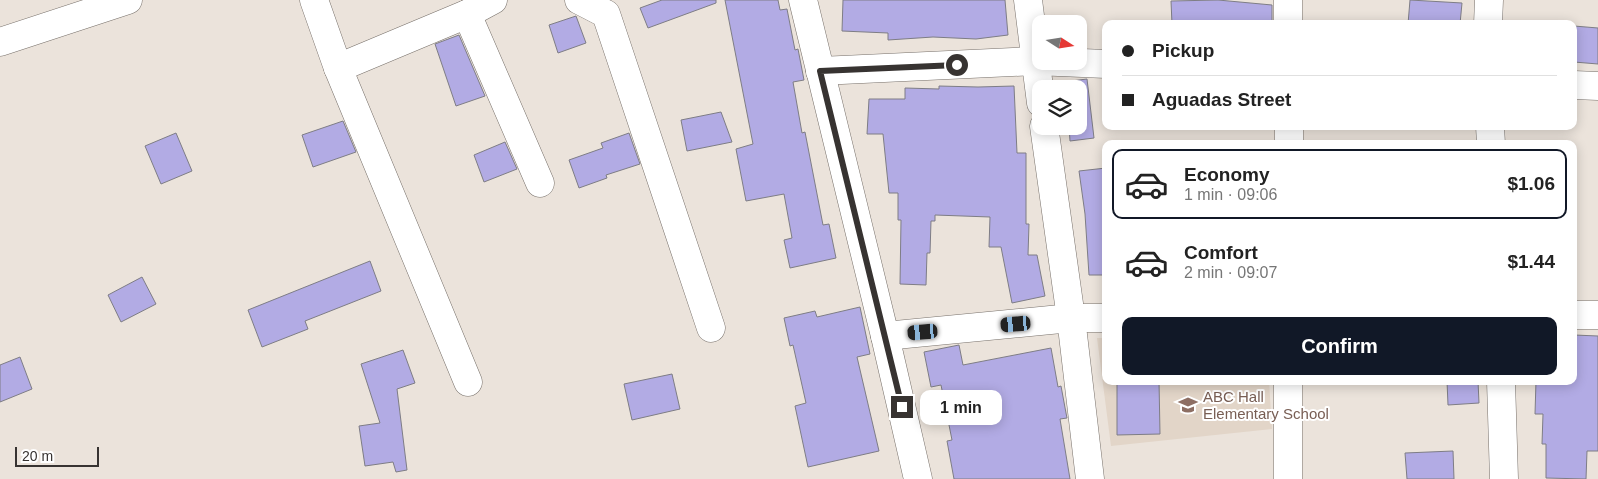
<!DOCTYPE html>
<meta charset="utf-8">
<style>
body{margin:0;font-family:Arial,sans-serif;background:#f6f6f6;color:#222;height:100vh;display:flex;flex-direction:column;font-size:19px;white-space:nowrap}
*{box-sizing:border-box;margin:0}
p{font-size:16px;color:#767676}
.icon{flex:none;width:28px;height:28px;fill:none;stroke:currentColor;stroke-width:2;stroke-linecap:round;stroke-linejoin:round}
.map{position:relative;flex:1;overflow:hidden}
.panel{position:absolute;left:1102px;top:140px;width:475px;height:245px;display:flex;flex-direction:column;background:#fff;border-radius:10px;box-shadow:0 2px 12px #0003}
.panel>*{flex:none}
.hud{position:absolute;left:1102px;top:20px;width:475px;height:110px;border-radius:10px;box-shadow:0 2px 12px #0003;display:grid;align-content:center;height:110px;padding:0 20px;background:#fff}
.needle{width:32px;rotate:102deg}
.controls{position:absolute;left:1032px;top:15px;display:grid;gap:10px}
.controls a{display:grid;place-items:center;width:55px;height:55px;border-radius:10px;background:#fff;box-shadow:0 2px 12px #0003;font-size:25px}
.scale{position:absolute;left:15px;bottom:12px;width:84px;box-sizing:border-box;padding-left:5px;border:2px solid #373331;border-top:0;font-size:14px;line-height:18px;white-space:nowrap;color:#373331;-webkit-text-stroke:4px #fff;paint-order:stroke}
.end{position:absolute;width:22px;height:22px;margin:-11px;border:6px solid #373331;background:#fff;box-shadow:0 0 0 2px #fff}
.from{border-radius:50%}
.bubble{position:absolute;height:35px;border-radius:10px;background:#fff;box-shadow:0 2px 12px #0003;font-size:16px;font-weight:600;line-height:35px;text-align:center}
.car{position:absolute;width:15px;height:30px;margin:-15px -8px;border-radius:6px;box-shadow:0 0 4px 1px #0007;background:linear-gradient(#222 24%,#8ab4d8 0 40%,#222 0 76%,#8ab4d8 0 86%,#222 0)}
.hud b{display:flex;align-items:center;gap:18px;height:48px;font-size:19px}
.hud b+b{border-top:1px solid #e0e0e0}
.hud i{width:12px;height:12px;background:#222}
ul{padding:9px 0 0;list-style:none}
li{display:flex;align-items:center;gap:15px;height:70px;margin:0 10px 8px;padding:0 10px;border:2px solid transparent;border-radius:10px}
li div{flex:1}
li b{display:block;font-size:19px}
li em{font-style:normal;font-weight:600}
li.on{border-color:#111827}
li>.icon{width:45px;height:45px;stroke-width:1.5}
.action{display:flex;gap:10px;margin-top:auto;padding:10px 20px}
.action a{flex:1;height:58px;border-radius:10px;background:#111827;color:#fff;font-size:20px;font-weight:600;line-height:58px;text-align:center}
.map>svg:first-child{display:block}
.built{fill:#e2d5c8}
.building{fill:#b2abe4;stroke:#7e7d85}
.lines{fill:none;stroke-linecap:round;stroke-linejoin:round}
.minor-casing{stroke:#77706a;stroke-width:29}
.minor{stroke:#fff;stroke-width:28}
.route{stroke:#373331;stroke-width:6}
.labels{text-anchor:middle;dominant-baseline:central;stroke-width:4;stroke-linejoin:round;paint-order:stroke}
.education-label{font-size:15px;fill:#785e54;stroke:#fff;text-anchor:start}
</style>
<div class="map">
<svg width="1598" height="479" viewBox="0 0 1598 479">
<rect width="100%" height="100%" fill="#ebe3db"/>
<polygon class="built" points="1097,338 1106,338 1106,381 1269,381 1272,429 1111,446"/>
<g class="building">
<polygon points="662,0 716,0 716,3 648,28 640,8"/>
<polygon points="725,0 778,0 780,10 787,9 795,50 798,49 804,80 793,82 802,133 805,132 823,225 829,224 836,258 790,268 784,240 792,238 784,194 746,201 736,149 753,144"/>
<polygon points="843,0 1005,0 1008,35 976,39 933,37 888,40 888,33 842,31"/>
<polygon points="1218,0 1272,5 1272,24 1172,24 1171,1"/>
<polygon points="1410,0 1462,3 1460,24 1408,24"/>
<polygon points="576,16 586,43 558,53 549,25"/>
<polygon points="1574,26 1598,28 1598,64 1574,62"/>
<polygon points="459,35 485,96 456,106 435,44"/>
<polygon points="1087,79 1094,138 1070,141 1069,126 1079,126 1079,89 1064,89 1063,82"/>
<polygon points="939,86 978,87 1014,86 1017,153 1026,153 1026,224 1029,224 1028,255 1037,255 1045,296 1012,303 1001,247 989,247 990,217 935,215 935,221 931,221 930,253 927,253 926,285 900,284 901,220 898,220 898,193 889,193 883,134 867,134 869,99 905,99 905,88 939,89"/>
<polygon points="721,112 732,142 687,151 681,120"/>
<polygon points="343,121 356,152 313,167 302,135"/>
<polygon points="176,133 192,171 161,184 145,146"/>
<polygon points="629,133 640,164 606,175 607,178 579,188 569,160 603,148 601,143"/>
<polygon points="505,142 517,169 484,182 474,155"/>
<polygon points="1106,168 1106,275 1089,275 1085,214 1079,171"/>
<polygon points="370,261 381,291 305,321 308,329 262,347 248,310"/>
<polygon points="142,277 156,304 121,322 108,295"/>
<polygon points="860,307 870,354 857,357 879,451 808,467 795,406 806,403 793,345 790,346 784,318 815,311 817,317"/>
<polygon points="1574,335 1598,336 1598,451 1587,451 1586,479 1546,478 1546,444 1542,444 1543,414 1535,414 1536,381 1574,381"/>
<polygon points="959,345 963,365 1051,348 1058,387 1061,386 1066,413 1067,418 1060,419 1070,479 954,479 947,441 952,440 941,385 931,387 924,352"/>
<polygon points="403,350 415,383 397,389 407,470 396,472 393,462 365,466 359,426 380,423 361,364"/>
<polygon points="20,357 32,389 0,402 0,365"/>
<polygon points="672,374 680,409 632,420 624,384"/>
<polygon points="1117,381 1159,381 1160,434 1117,435"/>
<polygon points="1447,381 1478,381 1479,403 1448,405"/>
<polygon points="1453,451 1454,479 1407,479 1405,453"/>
</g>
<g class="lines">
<g class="minor-casing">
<g id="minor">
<polyline points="314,0 338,68 468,382"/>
<polyline points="579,0 606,14 711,328"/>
<polyline points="803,0 885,336 918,479"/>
<polyline points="1028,0 1041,103"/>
<polyline points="1288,0 1288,24"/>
<polyline points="467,14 540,183"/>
<polyline points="1488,24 1489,0"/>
<polyline points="0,42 128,0"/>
<polyline points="338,68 467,14 493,0"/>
<polyline points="820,71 1035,61 1106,64"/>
<polyline points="1574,85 1598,86"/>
<polyline points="1044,126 1071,318 1090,479"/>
<polyline points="1490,126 1491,144"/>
<polyline points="1289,144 1289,126"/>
<polyline points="1574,315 1598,315"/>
<polyline points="885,336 1071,318 1106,318"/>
<polyline points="1501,381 1504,479"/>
<polyline points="1288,479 1288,381"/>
</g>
</g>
<use href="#minor" class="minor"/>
</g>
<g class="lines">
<polyline class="route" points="902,407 820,71 957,65"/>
</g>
<defs>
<g id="school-bare" transform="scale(1.5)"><path d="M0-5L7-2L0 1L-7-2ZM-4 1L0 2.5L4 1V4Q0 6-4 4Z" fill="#8d6e63" stroke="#fff" stroke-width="2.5" paint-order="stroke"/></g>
</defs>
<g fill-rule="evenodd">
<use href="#school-bare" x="1188" y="405"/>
</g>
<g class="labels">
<g class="education-label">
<text x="1203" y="396">ABC Hall<tspan x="1203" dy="17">Elementary School</tspan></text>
</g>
</g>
</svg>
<div class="controls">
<a><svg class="needle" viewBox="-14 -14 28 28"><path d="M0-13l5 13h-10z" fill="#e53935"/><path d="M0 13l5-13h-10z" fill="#767676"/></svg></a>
<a><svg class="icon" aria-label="layers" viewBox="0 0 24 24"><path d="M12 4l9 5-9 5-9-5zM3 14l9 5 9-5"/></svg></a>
</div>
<div class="scale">20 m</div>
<i class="end from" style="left:957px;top:65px"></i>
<i class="end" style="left:902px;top:407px"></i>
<div class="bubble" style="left:920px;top:390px;width:82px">1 min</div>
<i class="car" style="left:1016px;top:324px;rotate:265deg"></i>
<i class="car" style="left:923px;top:332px;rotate:265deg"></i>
<div class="hud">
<b><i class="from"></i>Pickup</b>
<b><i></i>Aguadas Street</b>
</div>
<section class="panel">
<ul>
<li class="on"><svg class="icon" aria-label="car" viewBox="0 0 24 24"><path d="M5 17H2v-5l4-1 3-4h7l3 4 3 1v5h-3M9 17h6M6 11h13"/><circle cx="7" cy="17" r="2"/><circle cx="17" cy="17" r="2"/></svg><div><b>Economy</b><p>1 min · 09:06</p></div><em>$1.06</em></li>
<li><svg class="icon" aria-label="car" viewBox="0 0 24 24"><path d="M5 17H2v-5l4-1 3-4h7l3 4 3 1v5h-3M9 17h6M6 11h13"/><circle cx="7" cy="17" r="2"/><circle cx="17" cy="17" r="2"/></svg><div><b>Comfort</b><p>2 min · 09:07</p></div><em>$1.44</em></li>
</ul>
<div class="action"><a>Confirm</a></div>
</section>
</div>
